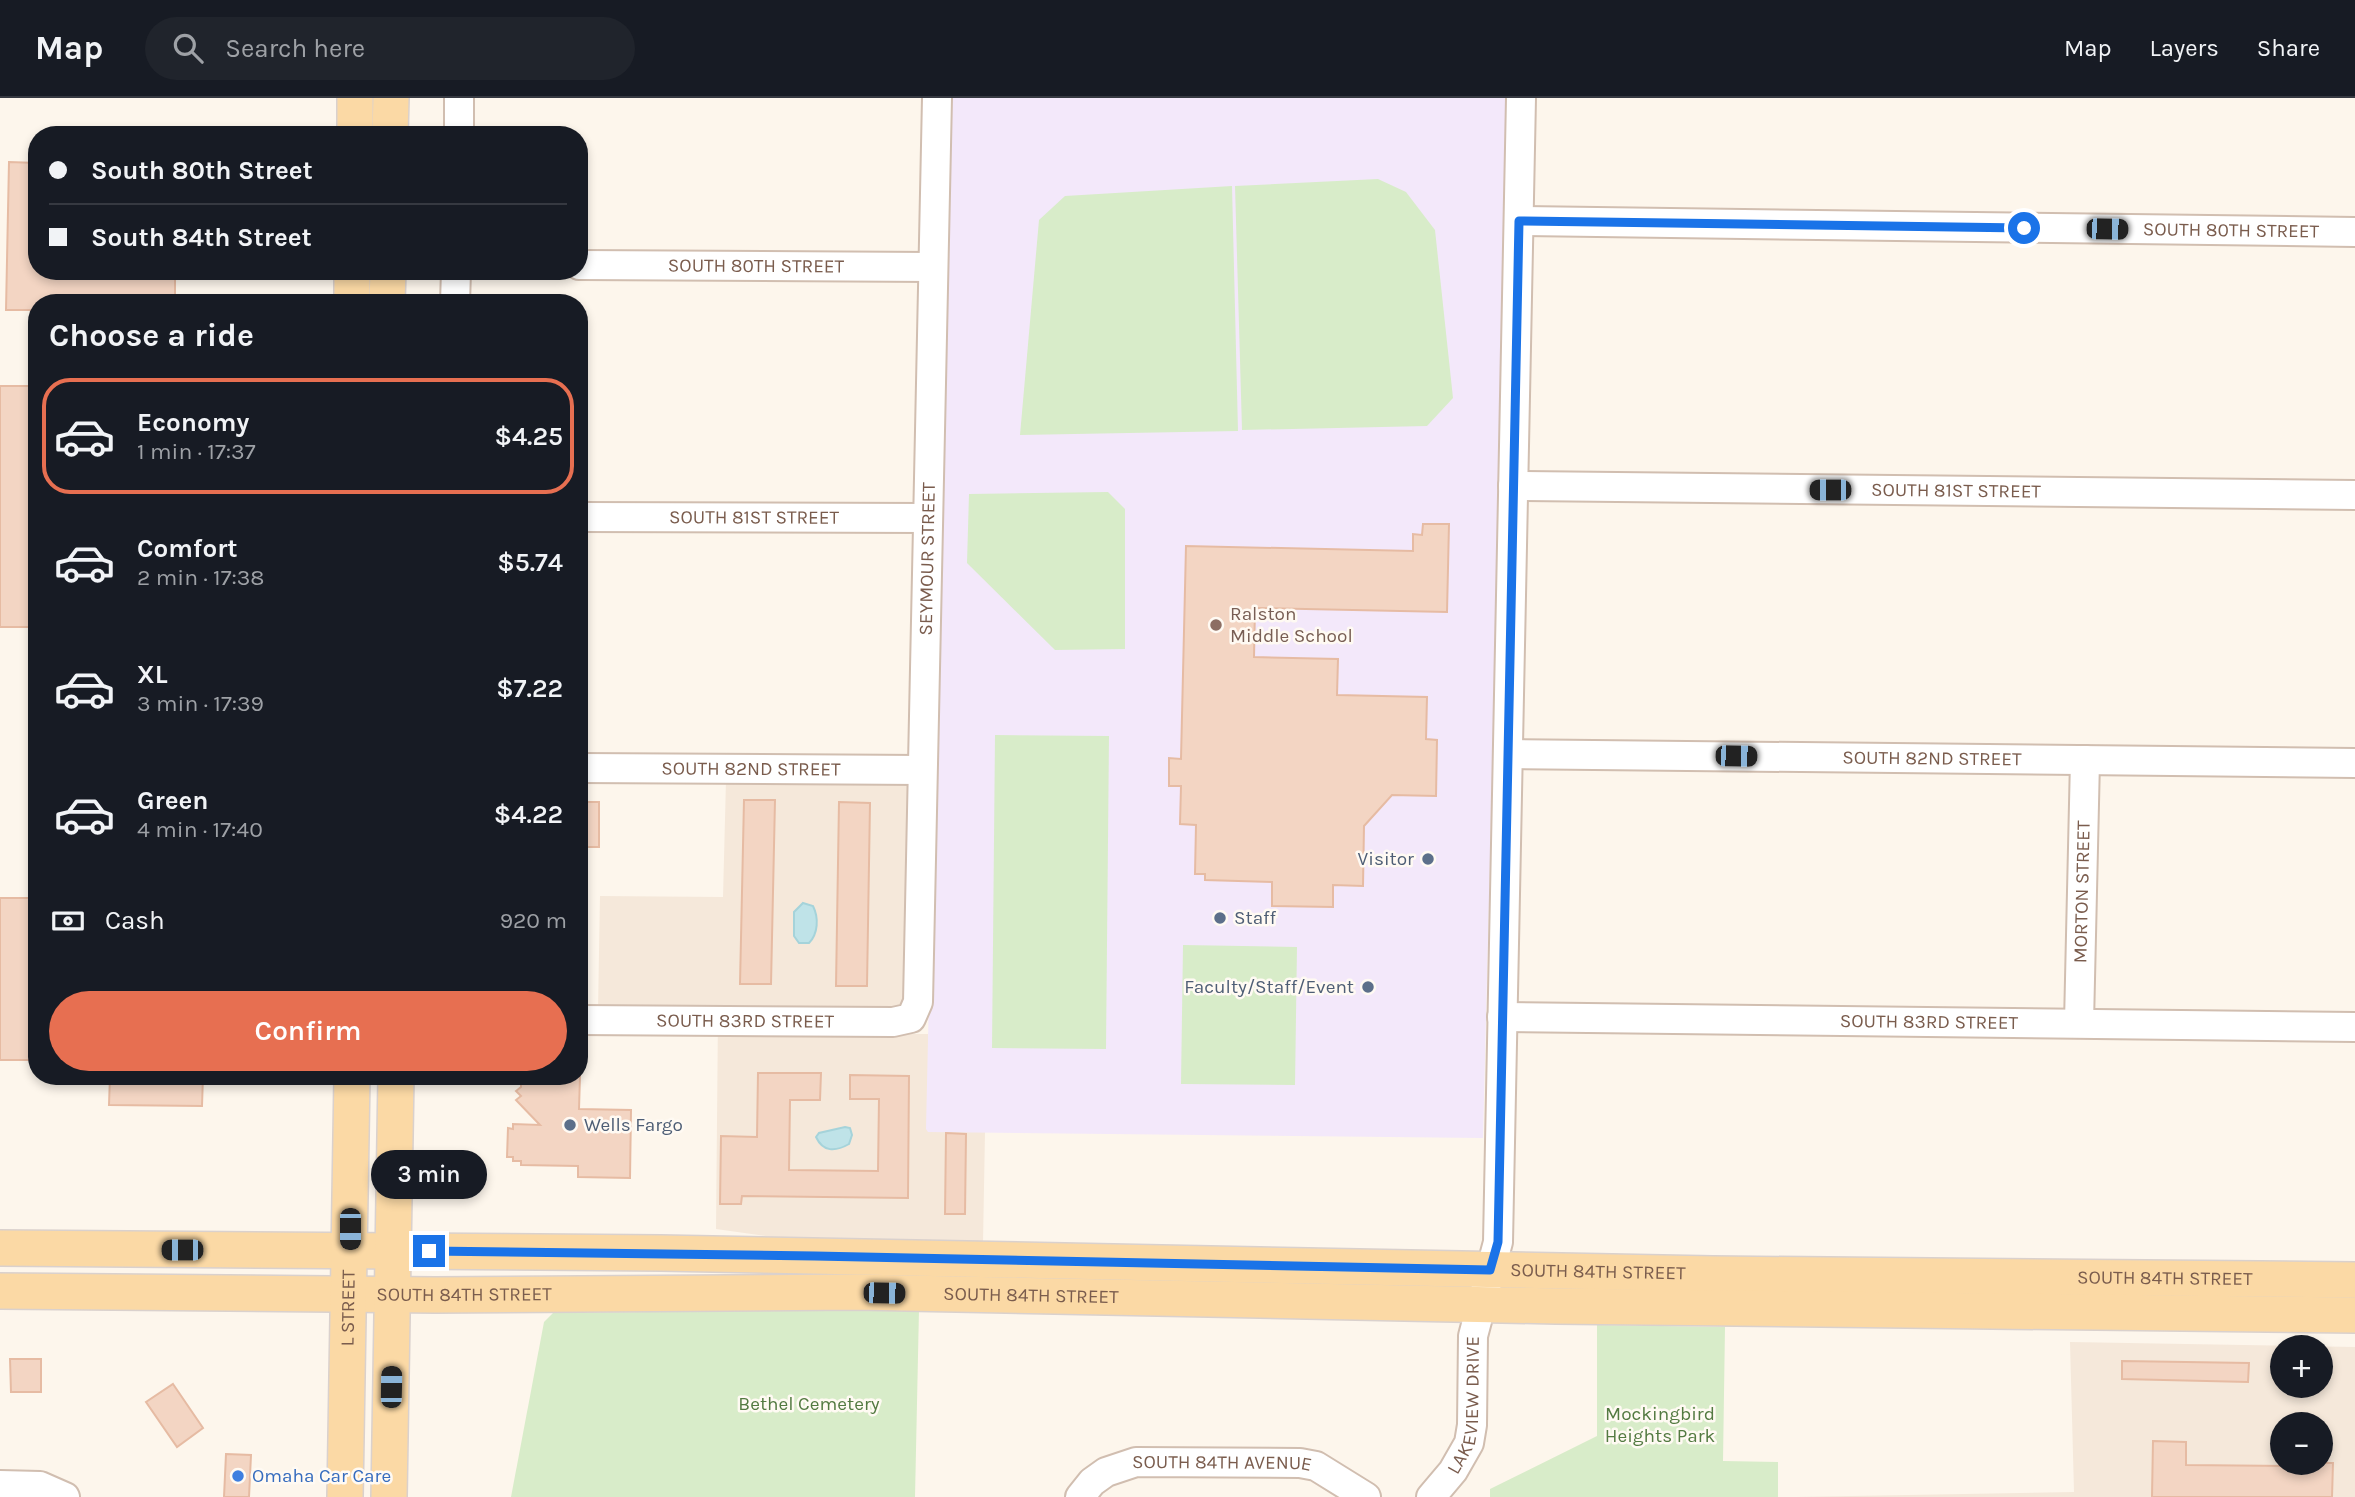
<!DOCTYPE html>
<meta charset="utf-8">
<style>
body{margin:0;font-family:Karla,sans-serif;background:#20242c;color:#f1f3f6;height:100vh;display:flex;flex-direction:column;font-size:26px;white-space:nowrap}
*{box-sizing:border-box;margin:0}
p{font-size:23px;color:#9ea1a6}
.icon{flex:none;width:38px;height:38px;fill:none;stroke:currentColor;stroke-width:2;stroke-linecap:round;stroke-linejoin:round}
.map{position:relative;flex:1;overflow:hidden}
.details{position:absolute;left:28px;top:196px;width:560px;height:791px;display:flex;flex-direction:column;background:#171b24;border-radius:28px;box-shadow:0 4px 10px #0003}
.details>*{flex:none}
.top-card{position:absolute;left:28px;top:28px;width:560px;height:154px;border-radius:28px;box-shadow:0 4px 10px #0003;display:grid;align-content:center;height:154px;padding:0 21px;background:#171b24}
.fabs{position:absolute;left:2270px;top:1237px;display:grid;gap:14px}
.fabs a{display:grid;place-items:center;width:63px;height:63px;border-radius:50%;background:#171b24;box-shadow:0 4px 10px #0003;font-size:35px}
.end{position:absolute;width:32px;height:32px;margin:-16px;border:9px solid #1a73e8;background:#fff;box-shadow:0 0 0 4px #fff}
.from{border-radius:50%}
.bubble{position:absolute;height:49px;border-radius:24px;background:#171b24;box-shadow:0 4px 10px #0003;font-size:23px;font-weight:600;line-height:49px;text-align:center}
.car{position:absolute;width:21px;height:42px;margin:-21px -10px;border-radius:9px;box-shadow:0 0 5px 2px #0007;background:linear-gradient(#222 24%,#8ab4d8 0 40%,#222 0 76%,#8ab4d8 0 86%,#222 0)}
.top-card b{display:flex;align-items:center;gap:24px;height:66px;font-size:26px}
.top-card b+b{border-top:2px solid #363941}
.top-card i{width:18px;height:18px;background:#f1f3f6}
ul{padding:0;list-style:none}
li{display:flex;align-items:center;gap:21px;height:116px;margin:0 14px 10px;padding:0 7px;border:4px solid transparent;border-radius:28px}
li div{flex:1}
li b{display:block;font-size:26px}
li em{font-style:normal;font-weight:600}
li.on{border-color:#e76f51}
li>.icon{width:63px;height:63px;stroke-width:1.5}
h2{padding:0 21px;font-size:32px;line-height:84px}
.pay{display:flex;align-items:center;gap:18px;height:77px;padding:0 21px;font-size:26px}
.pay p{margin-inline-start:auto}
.cta{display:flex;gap:14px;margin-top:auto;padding:14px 21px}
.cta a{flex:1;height:80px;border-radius:42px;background:#e76f51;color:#fff;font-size:28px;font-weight:600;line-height:80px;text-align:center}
header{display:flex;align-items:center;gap:42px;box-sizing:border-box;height:98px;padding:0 35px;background:#171b24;border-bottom:2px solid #363941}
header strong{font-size:33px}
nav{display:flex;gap:38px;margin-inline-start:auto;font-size:24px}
.search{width:490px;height:63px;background:#20242c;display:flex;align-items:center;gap:18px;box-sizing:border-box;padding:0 24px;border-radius:38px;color:#9ea1a6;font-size:26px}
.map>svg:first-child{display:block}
.residential{fill:#f5e8da;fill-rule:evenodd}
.education{fill:#f3e8fa}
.green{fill:#d8ecc9}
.water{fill:#bfe3e8;stroke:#a5d3da;stroke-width:2}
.building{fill:#f3d5c3;stroke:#e6bba3;stroke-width:2}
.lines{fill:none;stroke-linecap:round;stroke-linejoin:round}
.minor-casing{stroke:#d1beb0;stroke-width:32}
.major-casing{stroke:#dad1cd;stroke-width:38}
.minor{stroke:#fff;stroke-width:28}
.major{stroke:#fbd9a5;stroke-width:35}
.route{stroke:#1a73e8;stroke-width:9}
.education-dot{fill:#8d6e63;stroke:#fffaf3;stroke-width:2.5}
.service-dot{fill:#5c6f8a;stroke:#fffaf3;stroke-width:2.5}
.shop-dot{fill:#3f7fe0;stroke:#fffaf3;stroke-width:2.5}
.labels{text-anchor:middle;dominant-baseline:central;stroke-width:5;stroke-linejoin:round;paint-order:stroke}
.street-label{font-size:19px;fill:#7a5c4d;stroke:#fffaf3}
.education-label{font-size:19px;fill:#785e54;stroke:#fffaf3;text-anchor:start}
.service-label{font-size:19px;fill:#4e5e75;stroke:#fffaf3;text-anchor:end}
.park-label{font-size:19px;fill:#537a41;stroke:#fffaf3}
.shop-label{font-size:19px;fill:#366cbe;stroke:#fffaf3;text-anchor:start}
</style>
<header>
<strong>Map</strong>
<div class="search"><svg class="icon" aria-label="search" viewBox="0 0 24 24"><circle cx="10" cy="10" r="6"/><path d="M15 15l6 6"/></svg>Search here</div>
<nav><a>Map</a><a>Layers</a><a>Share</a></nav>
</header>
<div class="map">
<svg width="2355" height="1399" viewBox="0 0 2355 1399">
<rect width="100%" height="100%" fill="#fdf6ec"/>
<g class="residential">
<polygon points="726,682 912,682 906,936 928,936 928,1034 985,1034 983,1145 801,1143 716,1131 718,915 598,912 600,798 723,799"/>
<path d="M2070,1244L2355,1249V1399H1795L2074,1394ZM2282,1250H2320V1288H2282ZM2282,1326H2320V1365H2282Z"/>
</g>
<polygon class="education" points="949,0 1509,0 1483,1040 928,1034 926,1031"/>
<g class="green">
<polygon points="1378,81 1406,94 1435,132 1453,300 1427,328 1242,332 1235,88"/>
<polygon points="1232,88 1238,333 1020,337 1039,122 1065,98"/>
<polygon points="1108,394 1125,411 1125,551 1055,552 967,465 969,396"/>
<polygon points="995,637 1109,638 1106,951 992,950"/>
<polygon points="1183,847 1297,849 1295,987 1181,986"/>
<polygon points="919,1211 915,1399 511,1399 544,1224 553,1215"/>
<polygon points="1597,1227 1725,1229 1723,1363 1778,1364 1778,1399 1490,1399 1490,1391 1597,1338"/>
</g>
<g class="water">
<path d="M803,805L813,808C819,820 818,836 809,845H799L794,838V814Z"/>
<path d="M845,1029L850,1030L852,1037L849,1046C835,1054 823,1054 816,1039L819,1035Z"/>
</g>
<g class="building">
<polygon points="9,64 37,65 37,173 175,173 175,205 37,205 37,212 6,212"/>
<rect x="0" y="288" width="37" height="241"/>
<polygon points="1423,426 1449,426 1447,514 1255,510 1254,559 1338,561 1337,597 1427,599 1426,641 1437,642 1436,698 1392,697 1364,728 1363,788 1333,787 1333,809 1272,808 1272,784 1205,782 1205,776 1195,776 1196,727 1180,726 1181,688 1169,688 1169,660 1181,661 1186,448 1413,453 1413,436 1422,437"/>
<polygon points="744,702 775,702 771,886 740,886"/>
<rect x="579" y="704" width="20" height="45"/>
<polygon points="839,704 870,705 867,888 836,888"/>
<rect x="0" y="800" width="37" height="162"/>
<polygon points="758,975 821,975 820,1002 790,1002 789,1072 878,1073 879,1001 850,1001 850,977 909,978 908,1100 742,1098 741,1106 720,1106 721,1038 757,1039"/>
<polygon points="110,978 203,978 202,1008 109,1007"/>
<polygon points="521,978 580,978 579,1011 631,1012 630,1080 578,1079 578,1068 521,1067 521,1063 513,1063 513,1059 507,1059 508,1030 513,1031 513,1026 540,1027 516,1002 521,998 516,993 521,989"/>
<polygon points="946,1035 966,1036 965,1116 945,1116"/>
<polygon points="10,1261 41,1261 41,1294 11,1294"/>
<polygon points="2122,1263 2249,1265 2248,1284 2122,1281"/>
<polygon points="173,1286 203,1330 177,1349 146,1304"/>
<polygon points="2153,1343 2186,1344 2186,1367 2301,1368 2301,1365 2333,1365 2332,1399 2152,1399"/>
<polygon points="226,1356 251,1357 249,1399 224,1399"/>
</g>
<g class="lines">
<g class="minor-casing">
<g id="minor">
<polyline points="459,37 459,0"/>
<path id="s1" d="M1519,123L2355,134"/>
<path id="s2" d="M579,167L933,169"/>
<polyline points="455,205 456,173"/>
<path id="s3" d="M1513,388L2355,397"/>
<path id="s4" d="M579,419L928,420"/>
<path id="s5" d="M1508,656L2355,665"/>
<path id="s6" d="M579,670L922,672"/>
<path id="s7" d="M1502,919L2355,929"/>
<path id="s8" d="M579,922L893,924L911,920L918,904L937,0"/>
<path id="s9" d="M2079,925L2085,662"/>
<polyline points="0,1387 40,1388 65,1399"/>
<path id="s10" d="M1080,1399L1092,1384L1106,1374L1136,1364L1300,1365L1316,1368L1366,1399"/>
<path id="s11" d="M1431,1399L1453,1373L1469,1345L1472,1327L1473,1238L1498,1144L1521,0"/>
</g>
</g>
<g class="major-casing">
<g id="major">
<polyline points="355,37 355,0"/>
<polyline points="390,37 391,0"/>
<polyline points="352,205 352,173"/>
<polyline points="387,205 388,173"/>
<path id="s12" d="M0,1150L661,1155L1713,1176L2355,1182"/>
<path id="s13" d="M0,1193L435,1197L857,1194L1556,1208L2355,1217"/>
<path id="s14" d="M345,1399L352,978"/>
<polyline points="389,1399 396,978"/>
</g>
</g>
<use href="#minor" class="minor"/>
<use href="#major" class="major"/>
</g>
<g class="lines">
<polyline class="route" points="429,1153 815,1158 1490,1172 1498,1144 1519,123 2024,130"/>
</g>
<circle class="education-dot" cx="1216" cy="527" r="7"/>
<g class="service-dot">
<circle cx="1428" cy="761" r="7"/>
<circle cx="1220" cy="820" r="7"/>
<circle cx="1368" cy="889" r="7"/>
<circle cx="570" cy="1027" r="7"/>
</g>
<circle class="shop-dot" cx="238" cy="1378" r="7"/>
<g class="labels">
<g class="street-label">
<text stroke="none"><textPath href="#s1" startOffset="712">SOUTH 80TH STREET</textPath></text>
<text stroke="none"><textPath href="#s2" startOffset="177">SOUTH 80TH STREET</textPath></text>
<text stroke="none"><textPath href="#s3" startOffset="443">SOUTH 81ST STREET</textPath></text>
<text stroke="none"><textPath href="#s4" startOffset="175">SOUTH 81ST STREET</textPath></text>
<text stroke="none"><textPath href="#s8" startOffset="793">SEYMOUR STREET</textPath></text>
<text stroke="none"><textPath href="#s5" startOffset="424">SOUTH 82ND STREET</textPath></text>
<text stroke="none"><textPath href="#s6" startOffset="172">SOUTH 82ND STREET</textPath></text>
<text stroke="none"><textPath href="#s9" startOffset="131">MORTON STREET</textPath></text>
<text stroke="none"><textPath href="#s8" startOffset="166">SOUTH 83RD STREET</textPath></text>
<text stroke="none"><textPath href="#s7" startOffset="427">SOUTH 83RD STREET</textPath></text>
<text stroke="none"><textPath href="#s12" startOffset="1598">SOUTH 84TH STREET</textPath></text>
<text stroke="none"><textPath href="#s12" startOffset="2165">SOUTH 84TH STREET</textPath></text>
<text stroke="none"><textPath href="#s13" startOffset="464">SOUTH 84TH STREET</textPath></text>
<text stroke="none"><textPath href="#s13" startOffset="1031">SOUTH 84TH STREET</textPath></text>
<text stroke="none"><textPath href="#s14" startOffset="189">L STREET</textPath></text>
<text stroke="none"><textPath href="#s11" startOffset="103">LAKEVIEW DRIVE</textPath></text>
<text stroke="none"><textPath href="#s10" startOffset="154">SOUTH 84TH AVENUE</textPath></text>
</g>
<g class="education-label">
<text x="1230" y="516">Ralston<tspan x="1230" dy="22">Middle School</tspan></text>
</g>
<g class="service-label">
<text x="1414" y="761">Visitor</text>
<text x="1234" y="820" text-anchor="start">Staff</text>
<text x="1354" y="889">Faculty/Staff/Event</text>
<text x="584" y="1027" text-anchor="start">Wells Fargo</text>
</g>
<g class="park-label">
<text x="809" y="1306">Bethel Cemetery</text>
<text x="1660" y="1316">Mockingbird<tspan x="1660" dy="22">Heights Park</tspan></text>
</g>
<g class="shop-label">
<text x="252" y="1378">Omaha Car Care</text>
</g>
</g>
</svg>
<div class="fabs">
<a>+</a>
<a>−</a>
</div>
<i class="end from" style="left:2024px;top:130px"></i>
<i class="end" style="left:429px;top:1153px"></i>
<div class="bubble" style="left:371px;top:1052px;width:116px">3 min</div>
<i class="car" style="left:2107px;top:131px;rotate:91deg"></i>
<i class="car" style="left:1830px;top:392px;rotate:270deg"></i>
<i class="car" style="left:1736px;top:658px;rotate:91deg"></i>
<i class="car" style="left:350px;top:1131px;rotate:180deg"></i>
<i class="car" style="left:182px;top:1152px;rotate:270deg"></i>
<i class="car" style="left:884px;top:1195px;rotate:91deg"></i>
<i class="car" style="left:391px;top:1289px;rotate:1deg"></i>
<div class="top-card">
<b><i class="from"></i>South 80th Street</b>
<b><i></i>South 84th Street</b>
</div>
<section class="details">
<h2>Choose a ride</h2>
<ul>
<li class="on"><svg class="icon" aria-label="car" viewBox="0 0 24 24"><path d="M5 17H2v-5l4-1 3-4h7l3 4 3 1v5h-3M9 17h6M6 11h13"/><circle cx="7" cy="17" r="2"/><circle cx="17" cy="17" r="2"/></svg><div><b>Economy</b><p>1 min · 17:37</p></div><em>$4.25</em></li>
<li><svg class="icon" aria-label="car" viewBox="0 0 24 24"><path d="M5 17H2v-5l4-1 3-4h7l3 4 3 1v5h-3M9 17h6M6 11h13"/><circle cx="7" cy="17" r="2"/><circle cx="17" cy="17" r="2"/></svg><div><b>Comfort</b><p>2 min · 17:38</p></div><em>$5.74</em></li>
<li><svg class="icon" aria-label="car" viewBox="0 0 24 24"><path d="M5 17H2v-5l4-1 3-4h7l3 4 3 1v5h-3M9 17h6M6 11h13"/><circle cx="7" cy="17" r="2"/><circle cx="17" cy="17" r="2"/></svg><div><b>XL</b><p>3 min · 17:39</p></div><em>$7.22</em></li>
<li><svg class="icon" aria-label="car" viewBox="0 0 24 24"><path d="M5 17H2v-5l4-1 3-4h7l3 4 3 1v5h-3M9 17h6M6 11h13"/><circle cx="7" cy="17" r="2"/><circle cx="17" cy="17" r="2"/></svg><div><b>Green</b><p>4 min · 17:40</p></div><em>$4.22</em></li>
</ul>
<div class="pay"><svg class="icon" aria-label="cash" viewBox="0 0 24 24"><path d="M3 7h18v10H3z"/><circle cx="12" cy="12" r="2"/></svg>Cash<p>920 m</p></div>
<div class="cta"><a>Confirm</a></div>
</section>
</div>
